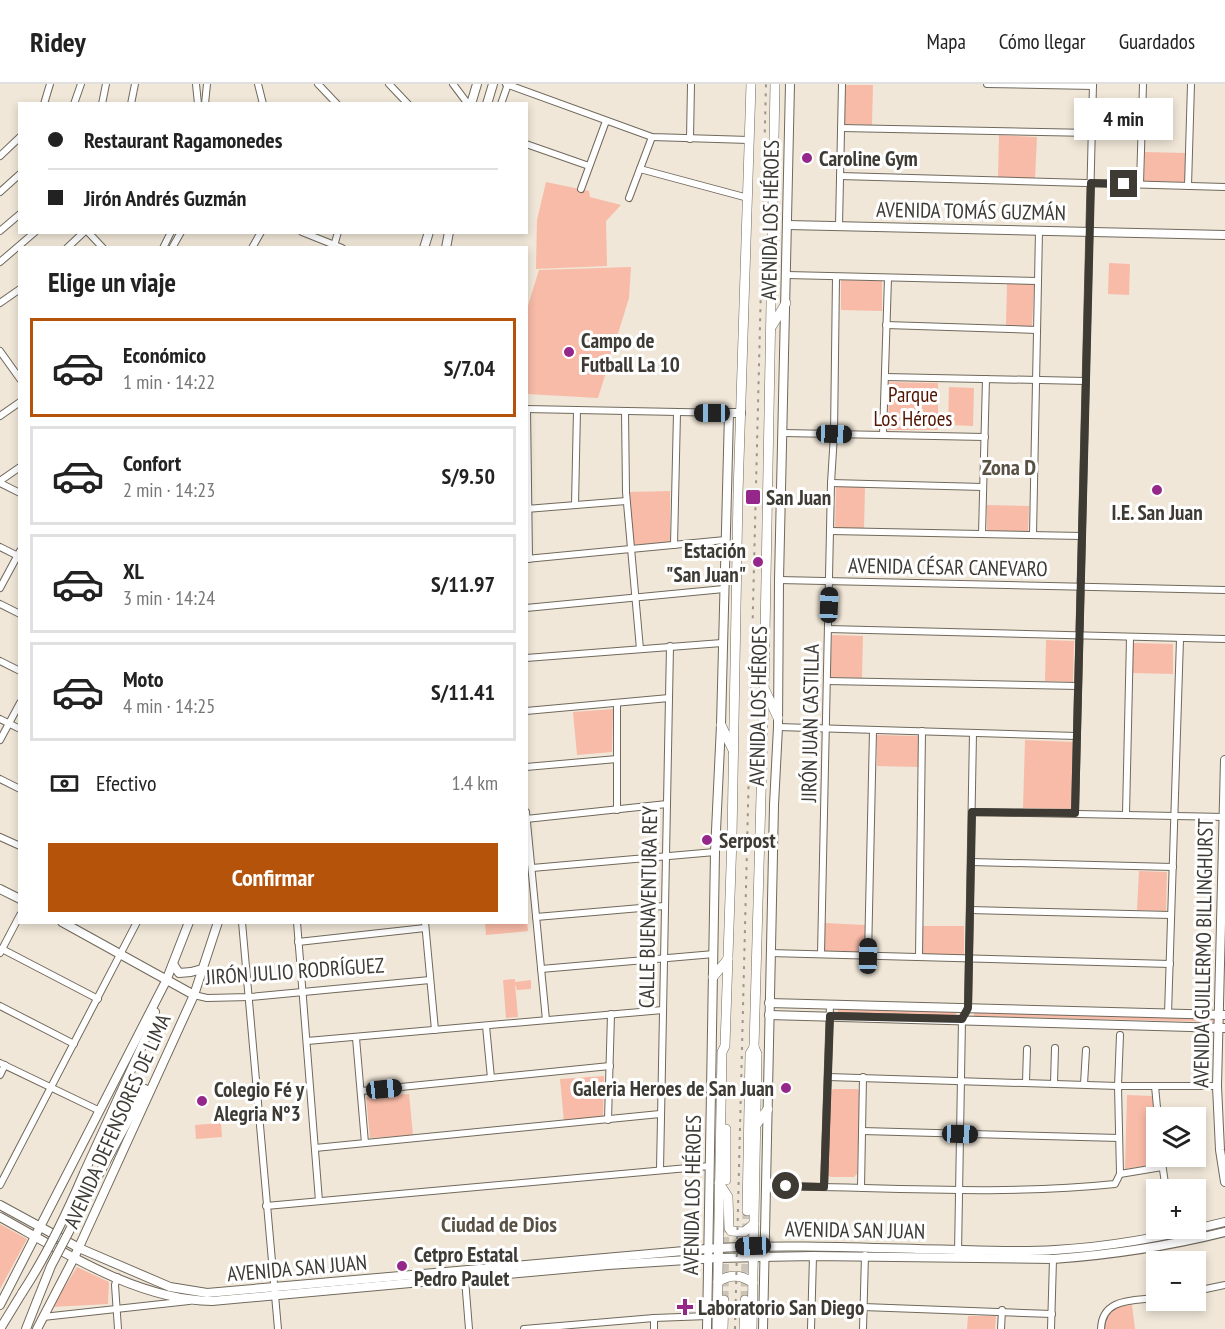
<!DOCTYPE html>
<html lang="es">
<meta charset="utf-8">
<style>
body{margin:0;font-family:"PT Sans Narrow",sans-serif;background:#f6f6f6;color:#222;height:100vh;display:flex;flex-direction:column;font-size:22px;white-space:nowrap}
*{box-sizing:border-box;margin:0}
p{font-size:20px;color:#767676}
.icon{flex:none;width:33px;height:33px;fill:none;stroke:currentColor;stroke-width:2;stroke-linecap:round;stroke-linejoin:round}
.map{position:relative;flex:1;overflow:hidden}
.panel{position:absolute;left:18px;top:162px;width:510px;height:678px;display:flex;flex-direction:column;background:#fff;border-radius:0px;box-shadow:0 3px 9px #0003}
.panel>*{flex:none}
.banner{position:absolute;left:18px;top:18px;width:510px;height:132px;border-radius:0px;box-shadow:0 3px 9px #0003;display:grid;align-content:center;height:132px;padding:0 30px;background:#fff}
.buttons{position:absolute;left:1146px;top:1023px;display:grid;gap:12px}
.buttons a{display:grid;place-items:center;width:60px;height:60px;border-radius:0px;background:#fff;box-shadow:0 3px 9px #0003;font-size:30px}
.end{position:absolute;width:27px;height:27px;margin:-14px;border:8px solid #3e3b35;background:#fff;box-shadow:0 0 0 3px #fff}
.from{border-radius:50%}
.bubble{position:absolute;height:42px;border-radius:0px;background:#fff;box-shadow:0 3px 9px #0003;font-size:20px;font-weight:800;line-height:42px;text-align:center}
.car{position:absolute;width:18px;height:36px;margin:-18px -9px;border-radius:8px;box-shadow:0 0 4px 2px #0007;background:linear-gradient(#222 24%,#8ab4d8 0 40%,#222 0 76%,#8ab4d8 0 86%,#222 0)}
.banner b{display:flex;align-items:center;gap:21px;height:57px;font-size:22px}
.banner b+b{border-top:2px solid #e0e0e0}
.banner i{width:15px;height:15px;background:#222}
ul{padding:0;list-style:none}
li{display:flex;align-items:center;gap:18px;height:99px;margin:0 12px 9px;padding:0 18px;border:3px solid #e0e0e0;border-radius:0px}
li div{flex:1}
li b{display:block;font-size:22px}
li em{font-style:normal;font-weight:800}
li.selected{border-color:#b45309}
li>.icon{width:54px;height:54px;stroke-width:1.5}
h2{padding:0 30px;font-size:27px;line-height:72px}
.pay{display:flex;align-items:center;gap:15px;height:66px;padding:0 30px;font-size:22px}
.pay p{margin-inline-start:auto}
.primary-button{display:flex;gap:12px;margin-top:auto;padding:12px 30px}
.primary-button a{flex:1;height:69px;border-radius:0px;background:#b45309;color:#fff;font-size:24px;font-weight:800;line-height:69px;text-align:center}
header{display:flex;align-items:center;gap:36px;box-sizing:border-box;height:84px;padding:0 30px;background:#fff;border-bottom:2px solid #e0e0e0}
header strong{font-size:28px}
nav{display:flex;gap:33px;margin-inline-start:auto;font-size:21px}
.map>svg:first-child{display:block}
.green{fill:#f8bba8}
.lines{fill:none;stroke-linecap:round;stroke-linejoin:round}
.primary-tunnel{stroke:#ccc5b7;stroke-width:9;stroke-dasharray:9 4.5;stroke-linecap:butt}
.street-casing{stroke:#70695c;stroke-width:8}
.secondary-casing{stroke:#70695c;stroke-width:10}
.primary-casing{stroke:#70695c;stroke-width:10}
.street{stroke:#fff;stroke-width:6}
.secondary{stroke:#fff;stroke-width:8}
.primary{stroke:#fff;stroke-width:9}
.rail{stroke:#9c968b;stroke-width:2;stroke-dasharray:3 6;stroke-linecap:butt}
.secondary-bridge-casing{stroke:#70695c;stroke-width:10;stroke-linecap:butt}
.secondary-bridge{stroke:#fff;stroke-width:8}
.route{stroke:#3e3b35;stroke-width:8}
.poi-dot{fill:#942789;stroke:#fff;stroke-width:2}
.labels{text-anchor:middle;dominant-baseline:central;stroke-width:6;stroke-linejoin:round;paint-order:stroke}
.poi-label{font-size:21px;font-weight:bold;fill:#3e3b35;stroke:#fff;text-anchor:start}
.street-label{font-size:21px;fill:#3e3b35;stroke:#fff}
.park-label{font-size:21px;fill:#531501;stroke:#fff}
.neighbourhood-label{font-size:22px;font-weight:bold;fill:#585144;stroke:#fff}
</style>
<header>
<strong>Ridey</strong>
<nav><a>Mapa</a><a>Cómo llegar</a><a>Guardados</a></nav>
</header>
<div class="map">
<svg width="1225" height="1245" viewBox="0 0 1225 1245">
<rect width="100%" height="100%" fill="#f0e7d8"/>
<g class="green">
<polygon points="845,1 873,1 872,41 845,40"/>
<polygon points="999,51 1037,53 1035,95 998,93"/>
<polygon points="1145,68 1186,69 1185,98 1144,97"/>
<polygon points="546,98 589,107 590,113 621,121 606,137 607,182 536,185 537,136"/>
<polygon points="1109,179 1130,180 1129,211 1108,210"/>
<polygon points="631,183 629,214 598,314 527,310 527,225 539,186"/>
<polygon points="841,196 882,197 882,227 841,226"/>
<polygon points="1007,199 1034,200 1032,243 1006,242"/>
<polygon points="889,298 938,299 938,346 888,346"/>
<polygon points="949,303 974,304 973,342 948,341"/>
<polygon points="836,403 865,403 864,446 835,445"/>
<polygon points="670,407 670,458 632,461 628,408"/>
<polygon points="987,421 1029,422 1028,448 987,447"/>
<polygon points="832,551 863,552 862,594 830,593"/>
<polygon points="1046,556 1074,557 1073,598 1045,597"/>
<polygon points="1133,559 1173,560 1173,590 1132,589"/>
<polygon points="613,625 612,668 577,671 573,628"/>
<polygon points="877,651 919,652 918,683 877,682"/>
<polygon points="1025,656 1073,658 1071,725 1023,724"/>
<polygon points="1139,787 1167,788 1166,827 1137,826"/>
<polygon points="527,837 528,847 486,851 485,839"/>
<polygon points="825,839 865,841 864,870 824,868"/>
<polygon points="922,842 964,842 964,871 922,870"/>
<polygon points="515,895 515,898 531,896 531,905 517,906 515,900 518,933 506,934 503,896"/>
<polygon points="838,924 956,927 956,932 838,928"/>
<polygon points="974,926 1214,934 1214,938 974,932"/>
<polygon points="604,992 603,1033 564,1038 560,995"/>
<polygon points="833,1005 857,1005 860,1007 857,1090 854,1093 831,1093 827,1091 830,1010"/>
<polygon points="409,1010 413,1051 370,1054 366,1013"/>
<polygon points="1127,1011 1153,1012 1156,1080 1125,1085"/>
<polygon points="221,1039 222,1053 196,1055 195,1041"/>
<polygon points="0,1140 27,1155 0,1205"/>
<polygon points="77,1183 109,1198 108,1220 52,1223"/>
<polygon points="1132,1221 1135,1245 1103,1245 1105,1230 1116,1223"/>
<polygon points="968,1232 996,1232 995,1245 967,1245"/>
</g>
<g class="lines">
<g class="primary-tunnel">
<polyline points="724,1216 725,1134"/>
<polyline points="745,1216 747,1127"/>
</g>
<g class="street-casing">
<g id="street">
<polyline points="196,0 198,20"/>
<polyline points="258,0 263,20"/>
<polyline points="318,0 337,20"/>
<polyline points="389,0 408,20"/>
<polyline points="453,0 468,20"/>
<polyline points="506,0 652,53 749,56"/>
<polyline points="987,0 1093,2"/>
<polyline points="44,20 50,0"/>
<polyline points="74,20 81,0"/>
<polyline points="102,20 106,0"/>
<polyline points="131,20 135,0"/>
<polyline points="205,20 207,0"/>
<polyline points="501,20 508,0"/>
<polyline points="841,44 1092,49"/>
<polyline points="690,55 691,0"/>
<polyline points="526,60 589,82"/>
<polyline points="0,72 20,53"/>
<polyline points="640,85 748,114"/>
<polyline points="840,92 1225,103"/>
<polyline points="1140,100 1143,0"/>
<polyline points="1188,102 1191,0"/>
<polyline points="581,105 606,37"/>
<polyline points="0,108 20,90"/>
<polyline points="629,114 652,53"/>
<polyline points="839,142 842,0"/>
<polyline points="0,147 20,130"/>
<polyline points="88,148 103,164"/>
<polyline points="302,148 342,164"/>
<polyline points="334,162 338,148"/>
<polyline points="67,164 84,148"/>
<polyline points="163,164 171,148"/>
<polyline points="172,164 181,148"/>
<polyline points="252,164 261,148"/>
<polyline points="0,178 35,148"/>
<polyline points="787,191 1038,197"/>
<polyline points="0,219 20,205"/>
<polyline points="886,241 1037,246"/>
<polyline points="0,267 20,295"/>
<polyline points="885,293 1086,297"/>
<polyline points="526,325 729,329"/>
<polyline points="527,325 529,475"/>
<polyline points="625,327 626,408 640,565"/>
<polyline points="0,332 20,318"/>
<polyline points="783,349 985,353"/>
<polyline points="883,351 888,194"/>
<polyline points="0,397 20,383"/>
<polyline points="0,399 20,409"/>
<polyline points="831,399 983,403"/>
<polyline points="575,421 577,326"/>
<polyline points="526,425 626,417"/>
<polyline points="831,447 1082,452"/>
<polyline points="982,450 986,295"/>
<polyline points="1033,451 1039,147"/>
<polyline points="674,461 677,329"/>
<polyline points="0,463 18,472"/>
<polyline points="526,475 725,456"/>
<polyline points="779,496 1225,506"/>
<polyline points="0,504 20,467"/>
<polyline points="0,520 20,530"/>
<polyline points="526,524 724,505"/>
<polyline points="828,545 1225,555"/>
<polyline points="526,574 722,559"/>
<polyline points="0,577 20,587"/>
<polyline points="827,597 1078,602"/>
<polyline points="526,627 669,614"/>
<polyline points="0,635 20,645"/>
<polyline points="778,643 1077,652"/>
<polyline points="0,656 20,619"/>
<polyline points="526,683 617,675"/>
<polyline points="0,695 20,705"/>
<polyline points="617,726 617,619"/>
<polyline points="526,728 546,936"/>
<polyline points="972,728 1225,733"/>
<polyline points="1075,728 1093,0"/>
<polyline points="1126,730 1130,554"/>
<polyline points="526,735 667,720"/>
<polyline points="0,753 20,762"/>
<polyline points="971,778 1173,783"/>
<polyline points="532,784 715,768"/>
<polyline points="970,826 1171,831"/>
<polyline points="536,833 664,822"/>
<polyline points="242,838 278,1245"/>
<polyline points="297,838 319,1117"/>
<polyline points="425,838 435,946"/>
<polyline points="298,858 425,844"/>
<polyline points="2,865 98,915"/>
<polyline points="0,869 20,831"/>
<polyline points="770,869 1170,880"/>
<polyline points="821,870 831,399 834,350 836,193"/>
<polyline points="868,872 873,646"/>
<polyline points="919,873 922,647"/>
<polyline points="541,885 714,870"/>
<polyline points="194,911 207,914 250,913 430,896"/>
<polyline points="0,922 74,960"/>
<polyline points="1168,930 1180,555"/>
<polyline points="486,942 491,994"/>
<polyline points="356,954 365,1059"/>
<polyline points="307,957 663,926"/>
<polyline points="0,979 100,1027"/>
<polyline points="0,991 5,981"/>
<polyline points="828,993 1118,1002 1217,1002"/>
<polyline points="1026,998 1027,965"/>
<polyline points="1054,999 1055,964"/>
<polyline points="1084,1000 1086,966"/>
<polyline points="1155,1002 1158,1034"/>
<polyline points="361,1007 610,982"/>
<polyline points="608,1036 611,930"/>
<polyline points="862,1047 1119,1054"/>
<polyline points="315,1064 660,1030"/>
<polyline points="1161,1072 1166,1106"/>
<polyline points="660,1086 670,562"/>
<polyline points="1120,1090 1118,1002 1120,951"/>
<polyline points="0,1101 137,838"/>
<path d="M767,1102C883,1103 1000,1112 1115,1100L1120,1090L1162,1083"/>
<polyline points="824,1103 830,920"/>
<polyline points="861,1103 863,993"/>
<polyline points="266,1122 710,1082"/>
<polyline points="958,1169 962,935 968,924 973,649"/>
<polyline points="117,1193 115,1201 118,1245"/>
<polyline points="465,1195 469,1245"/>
<polyline points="1196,1207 1225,1201"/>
<polyline points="863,1223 1052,1230"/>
<polyline points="43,1233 189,1217"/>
<polyline points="524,1245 654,1234 708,1232"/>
<polyline points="654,1245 654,1234"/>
<polyline points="811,1245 813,1172"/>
<polyline points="863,1245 865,1171"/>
<polyline points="1001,1245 1002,1226"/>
<polyline points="1051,1245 1053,1175"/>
<path d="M1101,1245C1102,1214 1132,1217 1156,1214"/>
</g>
</g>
<g class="secondary-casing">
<g id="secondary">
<polyline points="471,20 477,0"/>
<polyline points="487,20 493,0"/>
<polyline points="788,141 1225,151"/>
<polyline points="424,164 429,148"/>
<polyline points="446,164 449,148"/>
<polyline points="1225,676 1217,1002 1220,1066 1225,1098"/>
<polyline points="0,805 20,815"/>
<polyline points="62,838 194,911"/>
<polyline points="173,880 179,889 191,888 202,885"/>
<polyline points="769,919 1225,931"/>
<polyline points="769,931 1225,944"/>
<polyline points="84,1089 147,951 155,928"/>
<polyline points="97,1094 145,1005"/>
<path d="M0,1121L79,1164L170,1203L207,1209L718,1164C800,1160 882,1165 964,1166C994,1167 1024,1168 1055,1166C1112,1163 1169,1152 1225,1138"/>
<path d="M0,1133C64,1168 137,1216 212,1217L608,1181L718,1174L813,1172L1053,1175C1111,1171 1169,1162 1225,1148"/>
<polyline points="0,1221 166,897 189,838"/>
<polyline points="0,1245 22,1209"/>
<polyline points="26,1245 37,1217"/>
<polyline points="37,1245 74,1174 194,911 218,838"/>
<polyline points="707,1245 715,768 721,641 729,329 741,329"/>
<polyline points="763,1245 774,721 778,643 779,496 790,0"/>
</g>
</g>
<g class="primary-casing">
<g id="primary">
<polyline points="772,242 786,219"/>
<polyline points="765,606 778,634"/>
<polyline points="721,641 733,666"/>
<polyline points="713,893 728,875"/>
<polyline points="756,1041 768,1025"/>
<polyline points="726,1096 726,1045"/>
<polyline points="719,1099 728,1113 729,1144 731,1147 744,1148 754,1140"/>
<polyline points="747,1127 750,970 754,963"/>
<path d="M718,1198C729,1190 741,1190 753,1199"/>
<polyline points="717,1245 722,968 725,962 732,753 738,410 751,0"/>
<polyline points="723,1245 724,1216"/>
<polyline points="744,1245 745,1216"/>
<polyline points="752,1245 757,970 754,963 764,604 775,0"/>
</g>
</g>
<use href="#street" class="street"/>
<use href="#secondary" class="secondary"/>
<use href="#primary" class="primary"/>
<polyline class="rail" points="735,1245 766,0"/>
<g class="secondary-bridge-casing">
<g id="secondary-bridge">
<path d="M22,1209C47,1171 66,1131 84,1089"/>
<polyline points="37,1217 51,1182 97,1094"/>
</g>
</g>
<use href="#secondary-bridge" class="secondary-bridge"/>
</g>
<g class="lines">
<polyline class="route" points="786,1102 824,1103 830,932 962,935 968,924 972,728 1075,729 1091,99 1124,100"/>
</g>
<g class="poi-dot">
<circle cx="807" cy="74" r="6"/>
<circle cx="569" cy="268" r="6"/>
<circle cx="1157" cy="406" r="6"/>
<rect x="745" y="405" width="16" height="16" rx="3"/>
<circle cx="758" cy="478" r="6"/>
<circle cx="707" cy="756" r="6"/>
<circle cx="786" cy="1004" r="6"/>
<circle cx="202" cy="1017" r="6"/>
<circle cx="402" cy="1182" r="6"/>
<path d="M682 1214h6v6h6v6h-6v6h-6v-6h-6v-6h6z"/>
</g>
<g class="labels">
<g class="poi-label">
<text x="819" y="74">Caroline Gym</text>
<text x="581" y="256">Campo de<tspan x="581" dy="24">Futball La 10</tspan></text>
<text x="766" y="413">San Juan</text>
<text x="1157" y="428" text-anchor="middle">I.E. San Juan</text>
<text x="746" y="466" text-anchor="end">Estación<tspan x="746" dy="24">"San Juan"</tspan></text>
<text x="719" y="756">Serpost</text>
<text x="774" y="1004" text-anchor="end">Galeria Heroes de San Juan</text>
<text x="214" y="1005">Colegio Fé y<tspan x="214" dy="24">Alegria N°3</tspan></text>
<text x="414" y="1170">Cetpro Estatal<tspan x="414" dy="24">Pedro Paulet</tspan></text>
<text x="698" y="1223">Laboratorio San Diego</text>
</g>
<g class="street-label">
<text transform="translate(971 127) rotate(1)">AVENIDA TOMÁS GUZMÁN</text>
<text transform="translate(770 136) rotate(-89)">AVENIDA LOS HÉROES</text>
<text transform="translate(948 483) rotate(1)">AVENIDA CÉSAR CANEVARO</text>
<text transform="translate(758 622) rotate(-89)">AVENIDA LOS HÉROES</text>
<text transform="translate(810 639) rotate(-89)">JIRÓN JUAN CASTILLA</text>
<text transform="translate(648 823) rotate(-89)">CALLE BUENAVENTURA REY</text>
<text transform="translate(1203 869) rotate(-89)">AVENIDA GUILLERMO BILLINGHURST</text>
<text transform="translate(295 887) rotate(-4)">JIRÓN JULIO RODRÍGUEZ</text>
<text transform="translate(117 1037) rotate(-66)">AVENIDA DEFENSORES DE LIMA</text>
<text transform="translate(692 1111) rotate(-89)">AVENIDA LOS HÉROES</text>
<text transform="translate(855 1146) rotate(1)">AVENIDA SAN JUAN</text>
<text transform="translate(297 1184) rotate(-5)">AVENIDA SAN JUAN</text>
</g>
<g class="park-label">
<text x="913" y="310">Parque<tspan x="913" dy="24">Los Héroes</tspan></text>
</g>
<g class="neighbourhood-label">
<text x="1009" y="383">Zona D</text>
<text x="499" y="1140">Ciudad de Dios</text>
</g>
</g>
</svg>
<div class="buttons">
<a><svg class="icon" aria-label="layers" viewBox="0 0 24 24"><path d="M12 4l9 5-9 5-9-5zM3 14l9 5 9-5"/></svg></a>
<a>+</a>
<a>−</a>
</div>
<i class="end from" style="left:786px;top:1102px"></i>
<i class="end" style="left:1124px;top:100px"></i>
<div class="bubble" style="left:1074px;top:14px;width:99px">4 min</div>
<i class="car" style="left:712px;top:329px;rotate:270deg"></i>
<i class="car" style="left:834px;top:350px;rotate:92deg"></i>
<i class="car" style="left:829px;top:521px;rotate:2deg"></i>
<i class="car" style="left:868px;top:872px;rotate:1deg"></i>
<i class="car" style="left:384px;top:1005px;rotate:84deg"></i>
<i class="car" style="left:960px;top:1050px;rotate:92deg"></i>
<i class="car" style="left:753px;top:1162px;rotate:268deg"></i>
<div class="banner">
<b><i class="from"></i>Restaurant Ragamonedes</b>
<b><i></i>Jirón Andrés Guzmán</b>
</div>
<section class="panel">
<h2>Elige un viaje</h2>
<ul>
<li class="selected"><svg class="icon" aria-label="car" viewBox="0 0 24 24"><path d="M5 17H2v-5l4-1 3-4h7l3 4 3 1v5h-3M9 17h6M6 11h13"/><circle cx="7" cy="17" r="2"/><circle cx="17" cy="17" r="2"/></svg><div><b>Económico</b><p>1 min · 14:22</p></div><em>S/7.04</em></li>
<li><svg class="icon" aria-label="car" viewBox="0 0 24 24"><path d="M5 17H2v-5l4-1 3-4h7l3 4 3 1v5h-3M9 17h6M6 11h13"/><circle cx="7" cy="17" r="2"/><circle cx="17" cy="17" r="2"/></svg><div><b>Confort</b><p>2 min · 14:23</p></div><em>S/9.50</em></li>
<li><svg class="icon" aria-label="car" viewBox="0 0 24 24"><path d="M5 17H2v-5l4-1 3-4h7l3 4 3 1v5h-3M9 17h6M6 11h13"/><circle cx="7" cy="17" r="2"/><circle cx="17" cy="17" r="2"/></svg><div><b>XL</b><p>3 min · 14:24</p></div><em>S/11.97</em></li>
<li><svg class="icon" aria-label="car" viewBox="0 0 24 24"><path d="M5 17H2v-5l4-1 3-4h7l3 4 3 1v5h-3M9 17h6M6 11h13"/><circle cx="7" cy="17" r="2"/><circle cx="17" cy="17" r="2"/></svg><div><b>Moto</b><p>4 min · 14:25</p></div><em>S/11.41</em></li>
</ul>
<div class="pay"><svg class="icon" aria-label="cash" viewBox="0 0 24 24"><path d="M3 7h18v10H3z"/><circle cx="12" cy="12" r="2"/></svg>Efectivo<p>1.4 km</p></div>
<div class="primary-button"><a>Confirmar</a></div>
</section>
</div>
